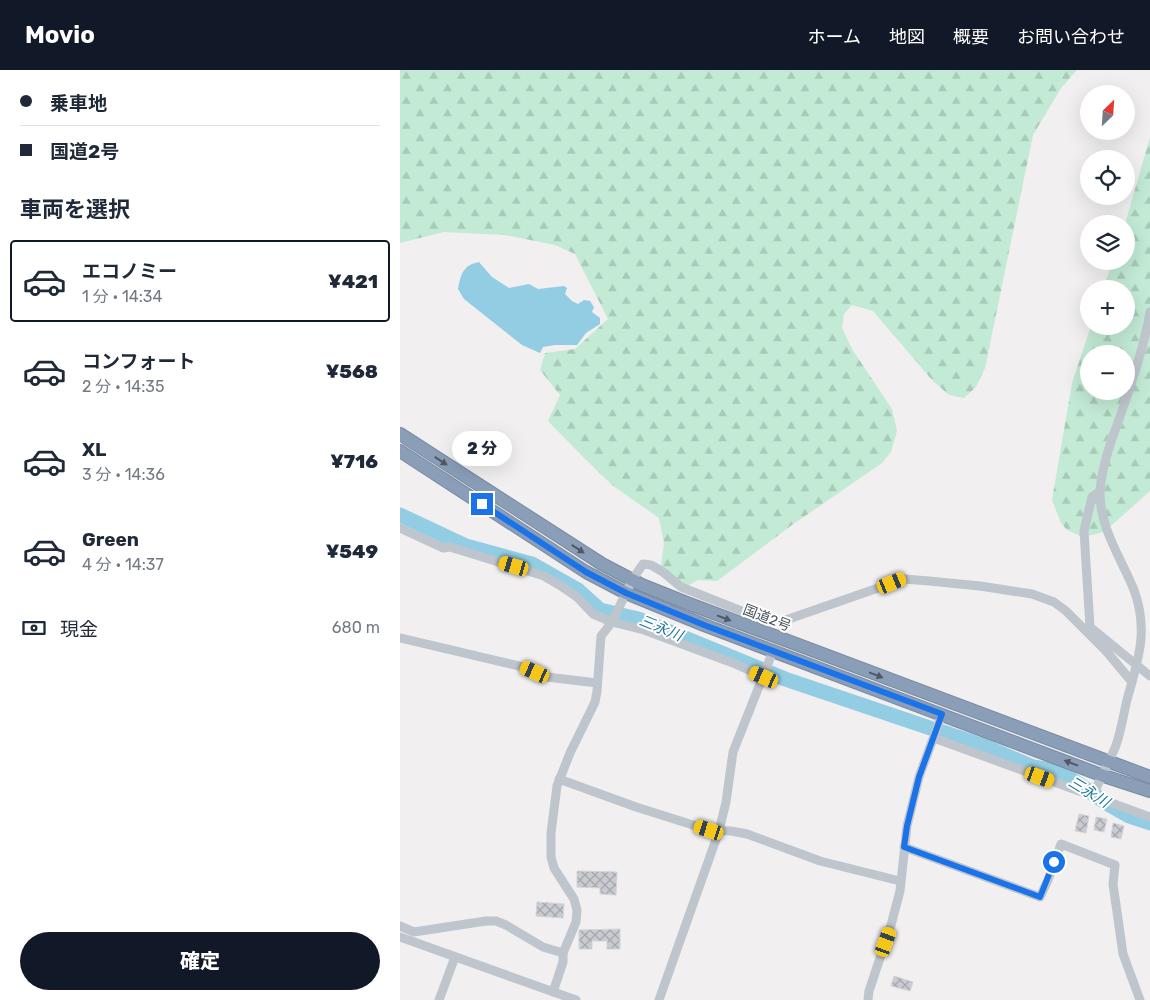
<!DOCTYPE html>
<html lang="ja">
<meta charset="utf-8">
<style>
body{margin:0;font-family:Rubik,"Noto Sans JP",sans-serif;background:#f2f2f3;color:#1f2937;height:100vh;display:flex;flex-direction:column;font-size:19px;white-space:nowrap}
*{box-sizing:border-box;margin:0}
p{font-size:16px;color:#747a83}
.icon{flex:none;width:28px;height:28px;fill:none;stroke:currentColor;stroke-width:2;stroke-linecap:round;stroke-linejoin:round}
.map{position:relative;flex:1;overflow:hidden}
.drawer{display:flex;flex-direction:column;background:#fff;width:400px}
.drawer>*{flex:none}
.hud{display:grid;align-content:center;height:110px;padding:0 20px;background:#fff}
.needle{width:32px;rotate:25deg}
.tools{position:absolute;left:680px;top:15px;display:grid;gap:10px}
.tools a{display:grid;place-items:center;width:55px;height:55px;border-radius:50%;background:#fff;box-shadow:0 5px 20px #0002;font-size:25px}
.end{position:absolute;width:22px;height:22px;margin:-11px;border:6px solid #1a73e8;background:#fff;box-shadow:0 0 0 2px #fff}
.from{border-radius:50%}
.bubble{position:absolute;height:35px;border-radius:18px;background:#fff;box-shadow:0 5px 20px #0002;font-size:16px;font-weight:800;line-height:35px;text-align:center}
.car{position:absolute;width:15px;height:30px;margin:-15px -8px;border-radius:6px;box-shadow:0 0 4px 1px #0007;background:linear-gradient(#f5c518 24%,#345 0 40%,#f5c518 0 76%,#345 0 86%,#f5c518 0)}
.hud b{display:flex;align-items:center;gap:18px;height:48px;font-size:19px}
.hud b+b{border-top:1px solid #e0e1e3}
.hud i{width:12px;height:12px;background:#1f2937}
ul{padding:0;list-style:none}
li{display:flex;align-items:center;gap:15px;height:82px;margin:0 10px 8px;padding:0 10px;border:2px solid transparent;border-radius:5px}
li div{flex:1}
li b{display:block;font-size:19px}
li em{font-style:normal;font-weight:800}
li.on{border-color:#111827}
li>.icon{width:45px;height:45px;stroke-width:1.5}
h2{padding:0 20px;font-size:22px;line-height:60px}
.pay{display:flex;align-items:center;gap:12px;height:55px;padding:0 20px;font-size:19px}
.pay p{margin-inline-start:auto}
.button{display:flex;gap:10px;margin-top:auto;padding:10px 20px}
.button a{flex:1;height:58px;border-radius:30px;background:#111827;color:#fff;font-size:20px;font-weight:800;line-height:58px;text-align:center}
header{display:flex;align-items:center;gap:30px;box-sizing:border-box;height:70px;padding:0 25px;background:#111827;color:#fff}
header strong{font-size:24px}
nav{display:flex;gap:28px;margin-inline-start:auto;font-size:18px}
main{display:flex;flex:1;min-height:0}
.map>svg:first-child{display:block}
.forest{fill:url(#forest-firs);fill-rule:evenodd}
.water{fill:#93cde3}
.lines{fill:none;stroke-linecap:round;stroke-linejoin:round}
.river{stroke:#93cde3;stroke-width:15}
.building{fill:url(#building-cross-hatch);stroke:#d3d5d9}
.highway-casing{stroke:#778aa4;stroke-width:14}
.minor{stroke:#bfc5cc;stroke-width:9}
.highway{stroke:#8b9eb8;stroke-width:12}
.oneway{fill:#505963}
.route{stroke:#1a73e8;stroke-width:6}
.labels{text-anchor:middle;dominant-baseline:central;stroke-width:4;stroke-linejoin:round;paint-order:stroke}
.street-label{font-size:14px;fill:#49515a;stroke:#fff}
.water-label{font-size:15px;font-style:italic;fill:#1b789b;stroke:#fff}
</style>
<header>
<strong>Movio</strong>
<nav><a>ホーム</a><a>地図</a><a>概要</a><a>お問い合わせ</a></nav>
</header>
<main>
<section class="drawer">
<div class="hud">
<b><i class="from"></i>乗車地</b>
<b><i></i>国道2号</b>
</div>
<h2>車両を選択</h2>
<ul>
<li class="on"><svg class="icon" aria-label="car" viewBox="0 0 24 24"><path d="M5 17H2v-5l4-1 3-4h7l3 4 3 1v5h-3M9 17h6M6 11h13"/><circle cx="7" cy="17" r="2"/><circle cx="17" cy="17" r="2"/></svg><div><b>エコノミー</b><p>1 分 · 14:34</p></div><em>¥421</em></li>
<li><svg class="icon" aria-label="car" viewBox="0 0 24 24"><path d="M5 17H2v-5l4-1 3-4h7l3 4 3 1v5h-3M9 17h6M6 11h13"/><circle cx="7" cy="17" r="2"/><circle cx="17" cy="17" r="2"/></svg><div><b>コンフォート</b><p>2 分 · 14:35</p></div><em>¥568</em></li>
<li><svg class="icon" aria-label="car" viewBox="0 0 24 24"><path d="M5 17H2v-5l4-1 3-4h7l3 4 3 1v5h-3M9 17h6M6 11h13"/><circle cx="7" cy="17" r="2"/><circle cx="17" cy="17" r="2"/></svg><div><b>XL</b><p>3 分 · 14:36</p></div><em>¥716</em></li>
<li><svg class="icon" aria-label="car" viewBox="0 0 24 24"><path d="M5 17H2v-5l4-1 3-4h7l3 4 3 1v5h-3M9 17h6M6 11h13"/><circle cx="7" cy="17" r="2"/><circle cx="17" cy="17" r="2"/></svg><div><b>Green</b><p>4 分 · 14:37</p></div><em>¥549</em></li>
</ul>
<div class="pay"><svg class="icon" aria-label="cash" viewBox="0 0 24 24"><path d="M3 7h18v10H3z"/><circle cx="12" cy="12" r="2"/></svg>現金<p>680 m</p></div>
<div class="button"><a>確定</a></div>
</section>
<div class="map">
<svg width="750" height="930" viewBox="0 0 750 930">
<defs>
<pattern id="forest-firs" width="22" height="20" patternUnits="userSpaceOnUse" patternTransform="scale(1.25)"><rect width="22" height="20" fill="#c2ead4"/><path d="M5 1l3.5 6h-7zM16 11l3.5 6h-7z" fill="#a8cab8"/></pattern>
<pattern id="building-cross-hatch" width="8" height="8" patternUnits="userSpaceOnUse" patternTransform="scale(1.25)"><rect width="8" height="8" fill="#c9cbd1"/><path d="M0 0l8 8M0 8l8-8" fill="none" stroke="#a5a7ad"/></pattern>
</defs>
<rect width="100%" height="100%" fill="#f1efef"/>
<g class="forest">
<polygon points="0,0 677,0 661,18 633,65 585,298 576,317 564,328 549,325 532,310 473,241 452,235 444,244 442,258 452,279 492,339 497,361 491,382 482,393 392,455 317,511 298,510 286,517 261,496 264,473 259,448 212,415 185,389 148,351 160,325 140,300 145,283 175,279 208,249 175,184 155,175 105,165 44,162 0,173"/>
<path d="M750,67V421L704,462L683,467L667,460L661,453L652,430L672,313L691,256H726V219H703L713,191H726V154H725ZM689,284H726V321H689Z"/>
</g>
<path class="water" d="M79,192L92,207L109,218L129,214L138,219L164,216L167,218L165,224L172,231L178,234L184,230L190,231L194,237L192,242L200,248V254L186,263L177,275H155L143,277L140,283L122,275L64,229L58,219C61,204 63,195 79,192Z"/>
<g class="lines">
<g class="river">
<polyline points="0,445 66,476 132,494 178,520 200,540 238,549 385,609 530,658"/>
<polyline points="543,662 584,676 633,697 651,700 671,709 708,734 729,746 750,753"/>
</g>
</g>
<g class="building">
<polygon points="679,744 689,746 686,763 675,761"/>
<polygon points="696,747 707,749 704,762 694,760"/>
<polygon points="713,753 724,756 721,769 711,767"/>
<polygon points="177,801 217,802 216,825 200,824 200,818 177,817"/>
<polygon points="137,832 164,834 163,848 136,846"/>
<polygon points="220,859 220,879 207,879 207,871 192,871 192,879 179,879 179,860"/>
<polygon points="494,906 513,912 510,921 491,916"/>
</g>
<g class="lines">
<g class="highway-casing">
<g id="highway">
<polyline points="0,364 202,494 242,515 287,533 750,707"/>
<polyline points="0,381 186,502 226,523 304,555 701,705 750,721"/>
</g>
</g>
<g class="minor">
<polyline points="700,421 692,427 684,461 690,557 750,606"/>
<polyline points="0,458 43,478 50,477 144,506 161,516 177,527 193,544 212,552 244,560 333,593 364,607"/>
<polyline points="0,568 123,597 147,607 197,613"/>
<polyline points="710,578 707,582 732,612"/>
<polyline points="534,668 750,747"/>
<polyline points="159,709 236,737 309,760 331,761 347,764 420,791 500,811"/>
<path d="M693,726C699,710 708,694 715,678C721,663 723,646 727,630C738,590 749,561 734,520C721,488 699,457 700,421C702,395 712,368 721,344C732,311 744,277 750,242"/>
<polyline points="504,777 640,827 648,810 661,774 715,795 713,814 723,884 740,930"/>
<polyline points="0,856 14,862 86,851 96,851 106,855 143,877 163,883"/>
<polyline points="0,867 176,930"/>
<polyline points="153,922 163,892 163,883 176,852 177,840 174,829 154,798 151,787 151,763 157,716 170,683 195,632 197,621 201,566 212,552 232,510 243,494 251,495 263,502 281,517 372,553 380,552 504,509 529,511 580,516 632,524 654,532 666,541 707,582"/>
<polyline points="39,930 55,887"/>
<polyline points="259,930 319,761 326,732 333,682 373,581"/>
<polyline points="468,930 469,921 491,855 500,821 507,756 519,707 542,644"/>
</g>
<use href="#highway" class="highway"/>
</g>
<defs><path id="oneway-solid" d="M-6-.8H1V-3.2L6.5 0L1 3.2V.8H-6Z" transform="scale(1.25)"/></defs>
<g class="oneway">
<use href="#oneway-solid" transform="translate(41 391) rotate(33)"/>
<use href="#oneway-solid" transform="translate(178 479) rotate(33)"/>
<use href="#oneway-solid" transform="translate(324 548) rotate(21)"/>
<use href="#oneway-solid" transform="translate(476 605) rotate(21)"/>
<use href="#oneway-solid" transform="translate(671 693) rotate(-159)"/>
</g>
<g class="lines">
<polyline class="route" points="82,434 186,502 226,523 304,555 542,644 519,707 507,756 504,777 640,827 654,792"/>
</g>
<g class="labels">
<g class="street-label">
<text transform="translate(367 548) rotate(21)">国道2号</text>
</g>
<g class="water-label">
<text transform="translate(261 558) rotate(22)">三永川</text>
<text transform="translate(689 722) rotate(31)">三永川</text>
</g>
</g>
</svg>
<div class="tools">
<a><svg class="needle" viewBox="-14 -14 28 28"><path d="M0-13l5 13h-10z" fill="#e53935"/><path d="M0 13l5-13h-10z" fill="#747a83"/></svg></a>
<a><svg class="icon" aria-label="locate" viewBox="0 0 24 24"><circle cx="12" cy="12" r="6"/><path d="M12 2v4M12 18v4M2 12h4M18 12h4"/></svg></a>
<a><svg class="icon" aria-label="layers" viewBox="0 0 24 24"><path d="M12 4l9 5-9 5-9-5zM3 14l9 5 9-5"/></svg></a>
<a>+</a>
<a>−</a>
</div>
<i class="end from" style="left:654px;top:792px"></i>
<i class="end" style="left:82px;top:434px"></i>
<div class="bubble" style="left:52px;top:361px;width:60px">2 分</div>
<i class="car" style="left:114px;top:496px;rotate:286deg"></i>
<i class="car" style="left:492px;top:513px;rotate:68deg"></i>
<i class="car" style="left:135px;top:602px;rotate:294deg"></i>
<i class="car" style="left:364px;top:607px;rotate:294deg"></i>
<i class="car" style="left:640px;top:707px;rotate:110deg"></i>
<i class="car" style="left:309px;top:760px;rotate:288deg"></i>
<i class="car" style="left:486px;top:872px;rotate:20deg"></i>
</div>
</main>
